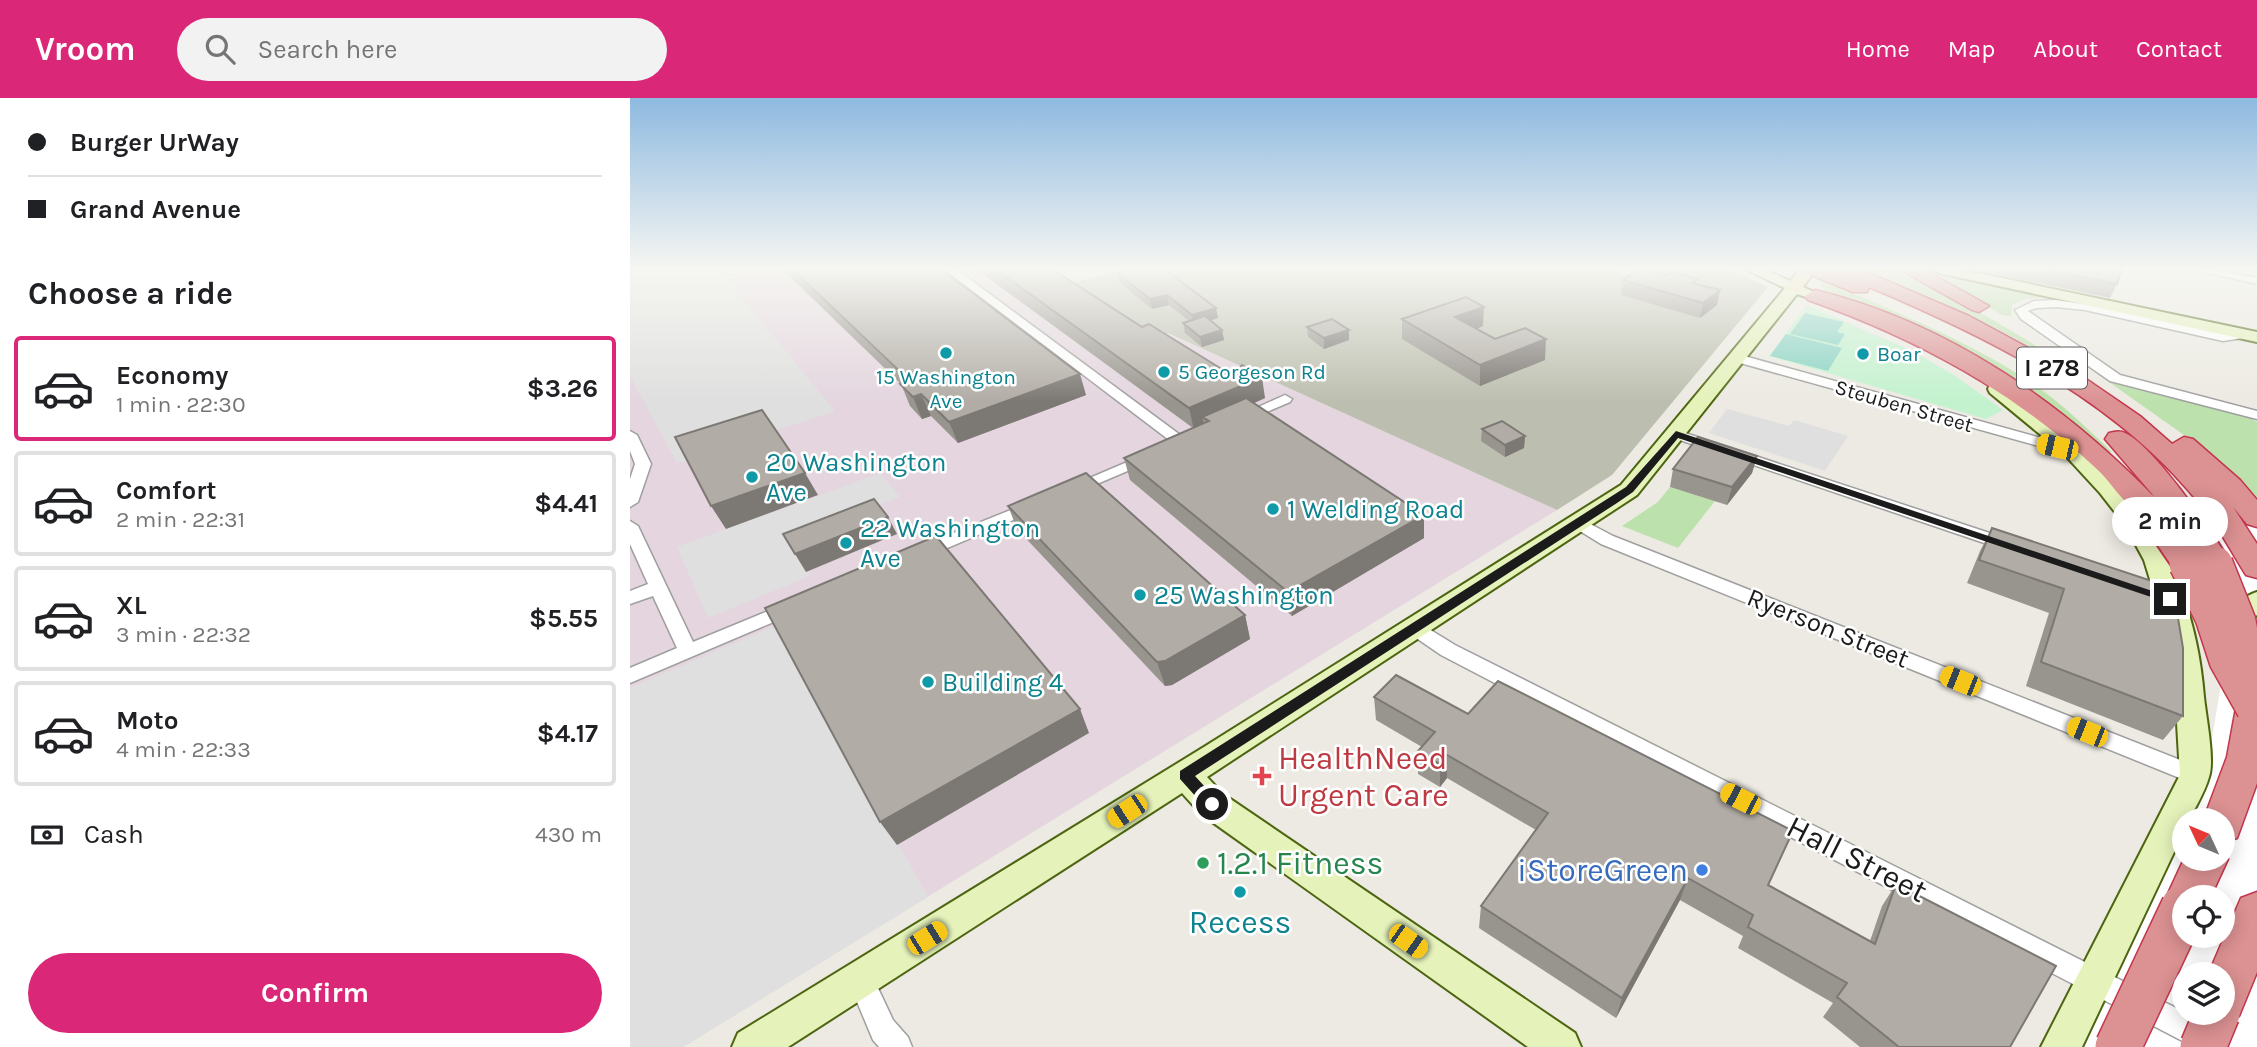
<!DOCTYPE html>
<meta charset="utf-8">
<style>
body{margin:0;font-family:Karla,sans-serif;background:#f2f2f2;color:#202124;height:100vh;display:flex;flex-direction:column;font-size:26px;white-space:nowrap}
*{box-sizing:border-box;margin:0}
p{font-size:23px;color:#757577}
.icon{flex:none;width:38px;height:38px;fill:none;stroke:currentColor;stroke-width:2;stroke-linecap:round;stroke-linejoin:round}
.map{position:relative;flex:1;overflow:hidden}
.panel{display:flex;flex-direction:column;background:#fff;width:630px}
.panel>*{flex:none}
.top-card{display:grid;align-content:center;height:154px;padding:0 28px;background:#fff}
.needle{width:46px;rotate:314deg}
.fabs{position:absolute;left:1542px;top:710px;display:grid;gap:14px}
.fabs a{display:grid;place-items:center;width:63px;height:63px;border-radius:50%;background:#fff;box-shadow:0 4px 18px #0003;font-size:35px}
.end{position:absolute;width:32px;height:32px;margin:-16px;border:9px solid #1b1b1b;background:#fff;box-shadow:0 0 0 4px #fff}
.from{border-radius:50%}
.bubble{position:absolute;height:49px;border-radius:24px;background:#fff;box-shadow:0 4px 18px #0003;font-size:23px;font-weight:700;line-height:49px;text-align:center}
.car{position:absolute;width:21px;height:42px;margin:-21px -10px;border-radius:9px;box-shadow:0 0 5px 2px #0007;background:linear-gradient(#f5c518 24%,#345 0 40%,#f5c518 0 76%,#345 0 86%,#f5c518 0)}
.top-card b{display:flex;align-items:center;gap:24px;height:66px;font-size:26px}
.top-card b+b{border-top:2px solid #e0e0e0}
.top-card i{width:18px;height:18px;background:#202124}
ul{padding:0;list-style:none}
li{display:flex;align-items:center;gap:21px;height:105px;margin:0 14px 10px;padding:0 14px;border:4px solid #e0e0e0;border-radius:7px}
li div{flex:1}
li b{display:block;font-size:26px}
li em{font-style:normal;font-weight:700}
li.active{border-color:#db2777}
li>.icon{width:63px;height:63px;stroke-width:1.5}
h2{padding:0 28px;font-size:32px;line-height:84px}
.pay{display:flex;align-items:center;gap:18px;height:77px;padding:0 28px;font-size:26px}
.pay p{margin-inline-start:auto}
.button{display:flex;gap:14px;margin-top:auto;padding:14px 28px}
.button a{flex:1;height:80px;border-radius:42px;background:#db2777;color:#fff;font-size:28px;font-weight:700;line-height:80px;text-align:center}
header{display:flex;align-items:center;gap:42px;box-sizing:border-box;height:98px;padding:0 35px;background:#db2777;color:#fff}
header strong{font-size:33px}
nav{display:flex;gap:38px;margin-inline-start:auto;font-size:24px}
.search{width:490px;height:63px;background:#f2f2f2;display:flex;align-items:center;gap:18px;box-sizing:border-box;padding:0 24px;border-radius:38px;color:#757577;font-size:26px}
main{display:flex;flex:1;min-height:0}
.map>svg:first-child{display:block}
.industrial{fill:#e4d5df}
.construction{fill:#bcbfaf}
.grass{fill:#bde1ac}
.park{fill:#c2f2ce}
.pitch{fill:#88d3c3}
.parking{fill:#dfdfdf}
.pier{fill:#fff;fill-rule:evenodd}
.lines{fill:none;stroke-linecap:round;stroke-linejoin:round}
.street-casing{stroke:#9f9f9f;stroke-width:3}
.secondary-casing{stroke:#4d6510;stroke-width:4}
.primary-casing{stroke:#837110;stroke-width:4}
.highway-casing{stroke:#c3364e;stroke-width:3}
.street{fill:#fff;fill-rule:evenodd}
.secondary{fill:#e5f2ba;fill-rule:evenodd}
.primary{fill:#f1dca2;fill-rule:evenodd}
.highway{fill:#dc9192;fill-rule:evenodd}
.highway-bridge-far2-casing{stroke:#c3364e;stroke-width:32;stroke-linecap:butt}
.highway-bridge-far1-casing{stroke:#c3364e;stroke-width:38;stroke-linecap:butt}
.highway-bridge-casing{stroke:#c3364e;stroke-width:48;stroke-linecap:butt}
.highway-bridge-far2{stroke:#dc9192;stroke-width:28}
.highway-bridge-far1{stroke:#dc9192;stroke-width:35}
.highway-bridge{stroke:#dc9192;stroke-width:45}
.wall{fill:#98948e}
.shaded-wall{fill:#7c7874}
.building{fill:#b1aca5;stroke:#7c7874;stroke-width:2}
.route{fill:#1b1b1b}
.culture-dot{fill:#0f9aa8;stroke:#fff;stroke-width:2.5}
.health-dot{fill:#e0444e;stroke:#fff;stroke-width:2.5}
.leisure-dot{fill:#2e9e5b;stroke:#fff;stroke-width:2.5}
.shop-dot{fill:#3f7fe0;stroke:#fff;stroke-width:2.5}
.labels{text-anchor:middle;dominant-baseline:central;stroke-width:5;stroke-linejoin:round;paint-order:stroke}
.far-culture-label{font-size:21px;fill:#0d838f;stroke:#fff;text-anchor:start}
.far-street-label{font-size:21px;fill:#1b1b1b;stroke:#fff}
.shield{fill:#fff;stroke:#5f5f5f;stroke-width:2}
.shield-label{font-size:24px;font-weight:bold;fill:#1b1b1b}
.culture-label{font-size:26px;fill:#0d838f;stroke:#fff;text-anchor:start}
.street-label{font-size:26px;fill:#1b1b1b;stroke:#fff}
.near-health-label{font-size:32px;fill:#be3a42;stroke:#fff;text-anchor:start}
.near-street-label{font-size:32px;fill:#1b1b1b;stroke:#fff}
.near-leisure-label{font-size:32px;fill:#27864d;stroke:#fff;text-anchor:start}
.near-shop-label{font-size:32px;fill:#366cbe;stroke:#fff;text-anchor:end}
.near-culture-label{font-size:32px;fill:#0d838f;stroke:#fff}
</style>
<header>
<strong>Vroom</strong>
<div class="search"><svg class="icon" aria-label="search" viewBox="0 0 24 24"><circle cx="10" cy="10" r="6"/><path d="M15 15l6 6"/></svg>Search here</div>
<nav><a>Home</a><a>Map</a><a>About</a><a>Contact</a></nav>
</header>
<main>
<section class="panel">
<div class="top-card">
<b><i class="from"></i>Burger UrWay</b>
<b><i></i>Grand Avenue</b>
</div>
<h2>Choose a ride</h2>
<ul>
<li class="active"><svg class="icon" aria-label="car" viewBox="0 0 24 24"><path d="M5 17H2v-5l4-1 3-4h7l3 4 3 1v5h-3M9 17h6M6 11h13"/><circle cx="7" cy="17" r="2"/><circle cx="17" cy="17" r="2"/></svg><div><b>Economy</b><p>1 min · 22:30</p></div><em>$3.26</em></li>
<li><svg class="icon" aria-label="car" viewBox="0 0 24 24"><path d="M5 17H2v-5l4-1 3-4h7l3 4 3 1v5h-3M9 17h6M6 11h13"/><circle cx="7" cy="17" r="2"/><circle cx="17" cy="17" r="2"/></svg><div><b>Comfort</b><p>2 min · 22:31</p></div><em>$4.41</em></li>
<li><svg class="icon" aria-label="car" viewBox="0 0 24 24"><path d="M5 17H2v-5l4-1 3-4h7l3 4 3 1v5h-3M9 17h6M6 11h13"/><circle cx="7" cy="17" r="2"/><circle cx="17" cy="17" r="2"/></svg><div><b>XL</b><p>3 min · 22:32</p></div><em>$5.55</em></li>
<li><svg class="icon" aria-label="car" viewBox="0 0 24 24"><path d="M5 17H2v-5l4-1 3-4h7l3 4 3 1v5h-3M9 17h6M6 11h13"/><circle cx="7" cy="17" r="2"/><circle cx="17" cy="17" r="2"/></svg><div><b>Moto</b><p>4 min · 22:33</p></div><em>$4.17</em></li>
</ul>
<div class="pay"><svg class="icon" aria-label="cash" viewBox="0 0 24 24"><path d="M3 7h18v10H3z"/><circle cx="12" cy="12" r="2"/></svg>Cash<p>430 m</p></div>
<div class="button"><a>Confirm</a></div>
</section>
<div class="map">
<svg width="1627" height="949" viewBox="0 0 1627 949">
<rect width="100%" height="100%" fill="#eceae2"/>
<polygon class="industrial" points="0,171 490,171 430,189 527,239 538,235 927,412 53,949 0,949"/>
<polygon class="construction" points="490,171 979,171 1004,178 1011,171 1099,171 1138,189 982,377 927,412 538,235 528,239 429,189"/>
<g class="grass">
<path d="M1228,171H1271L1293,181L1397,242L1444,274C1376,232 1303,200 1228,171Z"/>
<polygon points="1302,173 1422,199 1394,201 1382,207 1381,218 1372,217 1297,174"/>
<path d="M1193,183C1262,212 1332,240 1396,281C1427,301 1455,328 1482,354H1477L1392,287L1329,251L1194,192L1190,185Z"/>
<polygon points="1462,272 1496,288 1618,319 1627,324 1627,401 1554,337"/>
<polygon points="1040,389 1085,403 1048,450 992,428 1028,404"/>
</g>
<polygon class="park" points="1177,207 1282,253 1324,277 1373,312 1356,321 1139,258"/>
<g class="pitch">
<polygon points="1175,215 1214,224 1207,234 1215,236 1208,247 1160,236"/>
<polygon points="1156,236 1212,250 1198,273 1140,258"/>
</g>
<g class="parking">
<polygon points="0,171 88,171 205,313 47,365 0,278"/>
<polygon points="401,171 490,171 429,189"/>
<polygon points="1097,311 1159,328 1164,322 1218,338 1195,373 1079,335"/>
<polygon points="250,375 270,399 245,408 164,454 180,478 78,520 47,449"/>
<polygon points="147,527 298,799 53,949 0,949 0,590"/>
</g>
<path class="pier" d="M1513,411L1627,423V949H1439L1577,671L1591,586L1569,503ZM1554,723H1592V761H1554ZM1554,800H1592V838H1554ZM1554,877H1592V915H1554Z"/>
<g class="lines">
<g class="street-casing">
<g id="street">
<polygon points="101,171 112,171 105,176 101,175"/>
<polygon points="314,171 326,171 557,342 557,348 547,348"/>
<polygon points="1561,171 1581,171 1627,180 1627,186"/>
<polygon points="1426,202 1487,211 1593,235 1620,233 1620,239 1593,243 1455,212 1426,209 1406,210 1398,213 1490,277 1627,313 1627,321 1480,283 1391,221 1385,212 1404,203"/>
<polygon points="1107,256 1447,350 1449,353 1447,356 1437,356 1103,263 1103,257"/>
<polygon points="655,297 662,301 660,304 618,322 608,322 606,319"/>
<polygon points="1046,332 1384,443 1386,447 1378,452 1372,451 1041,339 1039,336"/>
<polygon points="0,333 7,337 21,366 8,404 0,409 0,381 5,366 0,353"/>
<polygon points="516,356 521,357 521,363 448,394 436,394 434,391"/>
<polygon points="403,403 411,408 409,411 296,459 284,459 281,455 284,451"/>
<polygon points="951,421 983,438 1573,671 1576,677 1573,683 1565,686 1557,683 971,446 945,430 943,426"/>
<polygon points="0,423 8,428 63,544 155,506 167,506 170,510 167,514 0,585 0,570 47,550 23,498 0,506 0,493 18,486 0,446"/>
<polygon points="786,523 825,547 1588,931 1592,941 1589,949 1564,949 811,557 779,535 777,530 779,525"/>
<polygon points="230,867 239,871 263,922 278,939 282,949 249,949 243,942 217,880 221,871"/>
</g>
</g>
<g class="secondary-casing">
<g id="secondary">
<polygon points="1115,171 1134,171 1184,194 1176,199 1167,196 1007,397 577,679 593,696 945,935 951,949 898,949 571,716 552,695 158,949 102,949 108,935 574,649 991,387 1155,190"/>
<polygon points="1302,171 1329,171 1627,234 1627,244 1309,175"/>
<path d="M1367,285L1374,287C1485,378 1562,447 1574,599C1576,619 1585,662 1579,679C1575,694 1565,709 1559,723H1554V733L1452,949H1411L1550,677L1543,556L1514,462L1495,427L1470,395L1435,357L1360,295L1358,291L1360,287Z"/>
<path d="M1627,494V517C1614,528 1604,542 1586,537L1582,530C1590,516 1611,499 1627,494Z"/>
</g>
</g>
<g class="primary-casing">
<polygon id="primary" points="1170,171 1186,171 1170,193 1158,193 1156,189"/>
</g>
<g class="highway-casing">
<g id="highway">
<path d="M1173,171H1229L1339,218L1456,281L1510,318L1542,346L1554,339L1563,341L1610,382L1627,402V429L1617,426L1603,409L1627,446V480L1616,477C1604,458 1593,437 1579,418C1496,307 1365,242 1239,189L1237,194H1223L1176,175Z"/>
<polygon points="1269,171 1293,171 1359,208 1349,214 1342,212"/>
<path d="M1185,192C1319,225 1435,306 1529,404L1475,341L1479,335C1485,334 1489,332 1495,335C1515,343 1554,395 1567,414L1562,420C1546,424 1542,420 1532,408L1534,411L1530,417C1503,424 1487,391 1470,374C1384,293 1288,241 1178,202L1175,198Z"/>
<polygon points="1624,596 1627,597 1627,685 1607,740 1592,745 1592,723 1573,723 1597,659 1606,610 1611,600"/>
<polygon points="1592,750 1598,761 1580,800 1554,800 1554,819 1542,815 1536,800 1554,761 1592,761"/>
<polygon points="1627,794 1627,874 1609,918 1592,925 1574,915 1592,915 1592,877 1578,877 1611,800"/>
</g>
</g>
<use href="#street" class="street"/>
<use href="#secondary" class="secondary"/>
<use href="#primary" class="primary"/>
<use href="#highway" class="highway"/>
<g class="highway-bridge-far2-casing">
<g id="highway-bridge-far2">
<polyline points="1520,411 1559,468"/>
<polyline points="1552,414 1586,468"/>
</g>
</g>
<g class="highway-bridge-far1-casing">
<g id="highway-bridge-far1">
<polyline points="1557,466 1583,519 1597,562 1624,610"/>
<polyline points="1585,466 1608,524 1623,598"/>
</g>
</g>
<g class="highway-bridge-casing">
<g id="highway-bridge">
<polyline points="1488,949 1554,809"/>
<polyline points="1573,949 1587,915"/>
</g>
</g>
<use href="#highway-bridge-far2" class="highway-bridge-far2"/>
<use href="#highway-bridge-far1" class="highway-bridge-far1"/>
<use href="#highway-bridge" class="highway-bridge"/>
</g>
<g class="wall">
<polygon points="152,171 311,171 456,297 328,345 301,318 292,321 280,308 271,286"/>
<polygon points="346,171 422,171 512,229 635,300 624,305 794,440 662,518 500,382 494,360 563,330"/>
<polygon points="1341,171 1492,171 1487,186 1480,200"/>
<polygon points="487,175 586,210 588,220 580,222 592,232 594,242 572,249 555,235 553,225 559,223 539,207 522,211 489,184"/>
<polygon points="993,182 1067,186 1090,192 1087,207 1070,220 991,197"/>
<polygon points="772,221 853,228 847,231 865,241 915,262 850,288 772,241"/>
<polygon points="677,229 719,242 694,251 678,239"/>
<polygon points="852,331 895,338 894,350 875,359 851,343"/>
<polygon points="1127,358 1122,375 1097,407 1040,389 1043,371"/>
<polygon points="378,408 615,517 620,541 542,587 535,588 387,431"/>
<polygon points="1362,430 1537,488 1553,618 1533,642 1396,588 1419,515 1337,485 1350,453"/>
<polygon points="744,599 1138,787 1240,843 1252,808 1266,786 1380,949 1230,949 1193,919 1203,905 1108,850 1113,838 1050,802 986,920 849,830 851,808 906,732 817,680 810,689 788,676 788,653 792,649 746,622"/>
</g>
<g class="shaded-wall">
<polygon points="1090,192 1087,207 1070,220 1073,205"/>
<polygon points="537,197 539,207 522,211 520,201"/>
<polygon points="854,209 853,228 825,239 825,219"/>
<polygon points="586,210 588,220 564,227 562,217"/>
<polygon points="592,232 594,242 572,249 570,239"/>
<polygon points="719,232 719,242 694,251 694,240"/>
<polygon points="916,241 915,262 850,288 850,267"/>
<polygon points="450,276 456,297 328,345 319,324"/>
<polygon points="632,279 635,300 579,325 572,319 574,327 564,332 559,310"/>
<polygon points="291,296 301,318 292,321 283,299"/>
<polygon points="895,338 894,350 875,359 875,347"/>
<polygon points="1127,358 1122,375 1097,407 1102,389"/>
<polygon points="175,375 188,397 96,431 81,408"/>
<polygon points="794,417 794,440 662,518 658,494"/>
<polygon points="258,419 267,436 176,474 165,456"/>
<polygon points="615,517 620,541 542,587 535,588 527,564"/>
<polygon points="450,611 459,635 267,747 250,724"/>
<polygon points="817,657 817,680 810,689 810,666"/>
<polygon points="1058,780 1050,802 986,920 992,900"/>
</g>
<g class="building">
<polygon points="162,171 311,171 450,276 319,324 291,296 283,299 270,286 280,283"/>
<polygon points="365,171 422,171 512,229 519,226 603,278 612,267 632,279 559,310"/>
<polygon points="502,171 534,171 586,210 562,217 537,197 520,201 487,175"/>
<polygon points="1010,171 1036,177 1042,174 1068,181 1062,185 1090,192 1073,205 993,182"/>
<polygon points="1415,171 1492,171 1487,186"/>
<polygon points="836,199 854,209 825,219 865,241 895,230 916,241 850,267 772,221"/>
<polygon points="575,218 592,232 570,239 553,225"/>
<polygon points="702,221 719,232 694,240 677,229"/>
<polygon points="616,300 794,417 658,494 494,360 579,323 572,319"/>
<polygon points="132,312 175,375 81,408 45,339"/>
<polygon points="872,323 895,338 875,347 852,331"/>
<polygon points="1068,339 1127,358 1102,389 1043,371"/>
<polygon points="456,375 615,517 535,563 527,564 378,408"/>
<polygon points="244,401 258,419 165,456 153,436"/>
<polygon points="1362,430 1537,488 1546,508 1553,550 1553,618 1411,564 1434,491 1349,462"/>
<polygon points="306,438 450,611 250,724 135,510"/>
<polygon points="766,577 838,616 868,583 1163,733 1138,787 1245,846 1266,786 1426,868 1380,949 1269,949 1207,899 1217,885 1118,829 1123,817 1058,780 992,900 851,808 918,715 817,657 810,666 788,653 805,634 744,599"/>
</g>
<linearGradient id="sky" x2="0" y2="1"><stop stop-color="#8ebae0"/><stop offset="0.56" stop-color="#f6f6f2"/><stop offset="1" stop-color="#f6f6f2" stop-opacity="0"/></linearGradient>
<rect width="1627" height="304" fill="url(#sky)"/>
<polygon class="route" points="1046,333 1546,501 1536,504 1048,340 1003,394 987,405 565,678 587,702 587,711 577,711 550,681 550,673 996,389"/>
<g class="culture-dot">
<circle cx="316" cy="255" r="7"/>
<circle cx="1233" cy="256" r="7"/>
<circle cx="534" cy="274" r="7"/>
<circle cx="122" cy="379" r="7"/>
<circle cx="643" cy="411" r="7"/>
<circle cx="216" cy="445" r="7"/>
<circle cx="510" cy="497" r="7"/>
<circle cx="298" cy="584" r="7"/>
<circle cx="610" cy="794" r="7"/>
</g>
<path class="health-dot" d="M628.5 667.5h7v7h7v7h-7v7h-7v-7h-7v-7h7z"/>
<circle class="leisure-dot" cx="573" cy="765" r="7"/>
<circle class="shop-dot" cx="1072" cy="772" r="7"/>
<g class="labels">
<g class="far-culture-label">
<text x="1247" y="256">Boar</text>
<text x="548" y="274">5 Georgeson Rd</text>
<text x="316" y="279" text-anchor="middle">15 Washington<tspan x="316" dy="24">Ave</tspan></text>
</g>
<g class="far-street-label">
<text transform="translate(1274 308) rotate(16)">Steuben Street</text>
</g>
<rect class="shield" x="1387" y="249.5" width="70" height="41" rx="5"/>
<g class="shield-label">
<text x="1422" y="270">I 278</text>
</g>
<g class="culture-label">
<text x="136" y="364">20 Washington<tspan x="136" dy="30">Ave</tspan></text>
<text x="657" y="411">1 Welding Road</text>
<text x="230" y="430">22 Washington<tspan x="230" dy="30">Ave</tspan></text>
<text x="524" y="497">25 Washington</text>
<text x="312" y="584">Building 4</text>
</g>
<g class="street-label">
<text transform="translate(1198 530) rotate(22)">Ryerson Street</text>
</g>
<g class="near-health-label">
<text x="648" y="660">HealthNeed<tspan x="648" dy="37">Urgent Care</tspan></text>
</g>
<g class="near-street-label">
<text transform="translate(1227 761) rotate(27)">Hall Street</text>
</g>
<g class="near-leisure-label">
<text x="587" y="765">1.2.1 Fitness</text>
</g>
<g class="near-shop-label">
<text x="1058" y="772">iStoreGreen</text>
</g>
<g class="near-culture-label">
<text x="610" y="824">Recess</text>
</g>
</g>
</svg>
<div class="fabs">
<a><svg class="needle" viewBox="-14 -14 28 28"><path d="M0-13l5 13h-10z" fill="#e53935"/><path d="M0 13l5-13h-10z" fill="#757577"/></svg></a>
<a><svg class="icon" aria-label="locate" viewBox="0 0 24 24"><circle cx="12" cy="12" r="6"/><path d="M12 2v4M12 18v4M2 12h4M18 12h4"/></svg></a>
<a><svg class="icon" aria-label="layers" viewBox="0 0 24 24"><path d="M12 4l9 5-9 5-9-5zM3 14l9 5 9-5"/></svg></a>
</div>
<i class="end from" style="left:582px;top:706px"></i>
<i class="end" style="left:1540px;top:501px"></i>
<div class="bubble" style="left:1482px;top:399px;width:116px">2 min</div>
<i class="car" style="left:1427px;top:349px;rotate:283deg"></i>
<i class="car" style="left:1330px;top:583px;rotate:292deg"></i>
<i class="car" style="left:1457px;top:634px;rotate:292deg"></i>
<i class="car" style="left:1110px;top:701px;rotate:297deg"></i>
<i class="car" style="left:497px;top:713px;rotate:237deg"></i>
<i class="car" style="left:297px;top:840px;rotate:58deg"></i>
<i class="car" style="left:778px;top:843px;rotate:125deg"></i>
</div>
</main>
